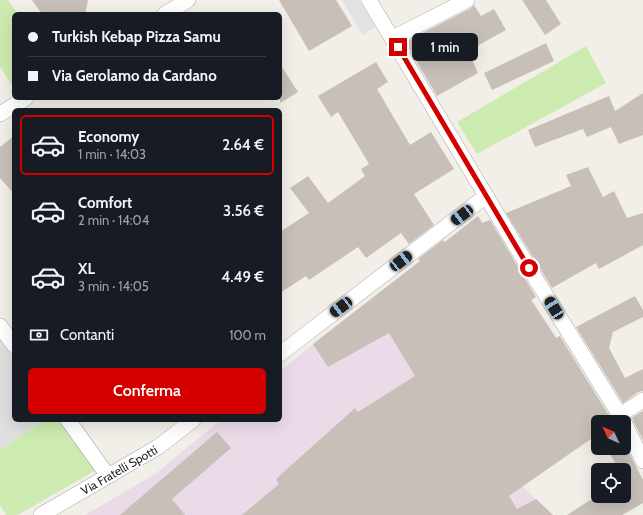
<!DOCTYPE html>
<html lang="it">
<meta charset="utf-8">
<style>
body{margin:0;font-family:Cabin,sans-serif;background:#242831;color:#f1f3f6;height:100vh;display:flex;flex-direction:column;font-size:15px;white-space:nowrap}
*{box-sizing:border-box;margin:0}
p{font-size:13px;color:#9ea1a6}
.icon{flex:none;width:22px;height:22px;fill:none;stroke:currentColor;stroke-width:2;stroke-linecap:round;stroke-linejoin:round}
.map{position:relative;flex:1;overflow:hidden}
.drawer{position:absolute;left:12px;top:108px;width:270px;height:314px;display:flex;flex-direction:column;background:#171b24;border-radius:6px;box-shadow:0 4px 16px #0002}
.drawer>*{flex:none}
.top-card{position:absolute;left:12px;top:12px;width:270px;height:88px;border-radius:6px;box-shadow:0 4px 16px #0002;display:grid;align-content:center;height:88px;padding:0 16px;background:#171b24}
.needle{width:26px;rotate:314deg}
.fabs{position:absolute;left:591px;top:415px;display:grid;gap:8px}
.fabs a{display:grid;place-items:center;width:40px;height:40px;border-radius:6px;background:#171b24;box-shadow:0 4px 16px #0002;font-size:20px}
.end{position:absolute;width:18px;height:18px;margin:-9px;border:5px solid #d40000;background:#fff;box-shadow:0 0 0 2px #fff}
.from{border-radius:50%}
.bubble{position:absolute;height:28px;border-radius:6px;background:#171b24;box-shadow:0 4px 16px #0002;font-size:13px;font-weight:600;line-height:28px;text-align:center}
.car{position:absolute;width:12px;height:24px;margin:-12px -6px;border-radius:5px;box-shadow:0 0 3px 1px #0007;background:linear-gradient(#222 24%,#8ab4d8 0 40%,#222 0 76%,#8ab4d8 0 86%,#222 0)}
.top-card b{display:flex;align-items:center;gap:14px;height:38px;font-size:15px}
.top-card b+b{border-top:1px solid #363941}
.top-card i{width:10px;height:10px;background:#f1f3f6}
ul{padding:7px 0 0;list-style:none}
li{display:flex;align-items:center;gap:12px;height:60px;margin:0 8px 6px;padding:0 8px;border:2px solid transparent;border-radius:6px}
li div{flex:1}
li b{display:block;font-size:15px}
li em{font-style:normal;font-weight:600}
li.current{border-color:#d40000}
li>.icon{width:36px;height:36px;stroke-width:1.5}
.pay{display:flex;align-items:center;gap:10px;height:44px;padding:0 16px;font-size:15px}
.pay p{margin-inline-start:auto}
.primary-button{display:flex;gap:8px;margin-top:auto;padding:8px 16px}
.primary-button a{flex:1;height:46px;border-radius:6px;background:#d40000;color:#fff;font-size:16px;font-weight:600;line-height:46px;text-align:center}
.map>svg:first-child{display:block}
.residential{fill:#e0dfdf}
.industrial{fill:#ebdbe8}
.grass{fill:#cdebb0}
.parking{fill:#e2e2e2}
.building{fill:#c7bfb8}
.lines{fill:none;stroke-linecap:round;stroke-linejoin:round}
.minor-casing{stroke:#a9a9a9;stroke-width:16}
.minor{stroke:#fff;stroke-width:15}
.route{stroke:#d40000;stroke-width:5}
.labels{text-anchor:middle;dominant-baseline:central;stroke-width:3.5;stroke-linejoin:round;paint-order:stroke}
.street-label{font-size:12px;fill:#222;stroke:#fff}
</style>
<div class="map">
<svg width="643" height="515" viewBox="0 0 643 515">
<rect width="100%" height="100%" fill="#f2efe9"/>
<polygon class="residential" points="0,339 14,359 14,420 43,420 0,451"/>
<polygon class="industrial" points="478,216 596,399 507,472 553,515 85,515 155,474 221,420 280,420 280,371 313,344"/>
<g class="grass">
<polygon points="0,0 8,0 18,14 14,14 14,88 0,67"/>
<polygon points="586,46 606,83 477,154 457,122"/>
<polygon points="43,420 59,420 96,470 18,515 6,515 0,505 0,451"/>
</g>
<polygon class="parking" points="342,0 359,0 375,27 363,35"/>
<g class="building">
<polygon points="32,0 88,0 85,14 42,14"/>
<polygon points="279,0 336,0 352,26 309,51"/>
<polygon points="522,0 546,0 561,24 545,35"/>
<polygon points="474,5 481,16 494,9 506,30 468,51 478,73 437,96 405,42 471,8"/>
<polygon points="546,43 554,61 492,90 484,73"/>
<polygon points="376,62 388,82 377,89 410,145 431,132 454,169 414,194 434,225 409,244 401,233 366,258 358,247 309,280 306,276 280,293 280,232 309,213 290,188 308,176 328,203 365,176 361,169 369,164 338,112 331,117 318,96"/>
<polygon points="280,64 298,92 280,103"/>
<polygon points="643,93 643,135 619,144 611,127 587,137 583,129 535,147 528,130 609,96 615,111"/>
<polygon points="14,136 14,194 0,178 0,147"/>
<polygon points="588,167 603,197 614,191 627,218 643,213 643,245 599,269 596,263 552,288 506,213 571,186 566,175"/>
<polygon points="478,216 482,223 490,220 536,297 531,300 556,338 560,336 613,422 598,422 598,434 509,496 517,509 536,499 553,515 242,515 279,484 276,479 355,408 358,412 415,376 389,333 328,367 313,344 420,261 418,259 443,240 445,242"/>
<polygon points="635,296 643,310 643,317 613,332 609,348 625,378 643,369 643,391 638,392 623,403 576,327"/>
<polygon points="643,411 643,440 632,418"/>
<polygon points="217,432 231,448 172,499 185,515 120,515"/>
<polygon points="624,443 643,480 643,503 622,515 567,515 598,495 598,496 624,496 624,470 619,470 607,448 624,448"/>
</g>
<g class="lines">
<g class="minor-casing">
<g id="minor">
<polyline points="369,0 529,268 624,422"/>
<polyline points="165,14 188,0"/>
<polyline points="393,38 467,0"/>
<polyline points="0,114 26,98"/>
<polyline points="0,326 14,345"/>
<polyline points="280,354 486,196"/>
<polyline points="620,415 643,400"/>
<polyline points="68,420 108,476"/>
<polyline points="624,422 643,461"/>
<polyline points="41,515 158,447 193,420"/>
</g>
</g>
<use href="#minor" class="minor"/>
</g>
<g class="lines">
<polyline class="route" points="398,47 529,268"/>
</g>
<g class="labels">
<g class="street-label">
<text transform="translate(119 470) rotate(-30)">Via Fratelli Spotti</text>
</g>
</g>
</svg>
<div class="fabs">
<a><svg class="needle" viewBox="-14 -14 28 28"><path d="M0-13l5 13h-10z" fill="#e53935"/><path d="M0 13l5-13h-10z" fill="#9ea1a6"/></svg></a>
<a><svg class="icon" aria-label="locate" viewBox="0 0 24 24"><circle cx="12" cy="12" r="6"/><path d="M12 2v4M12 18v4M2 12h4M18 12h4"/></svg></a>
</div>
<i class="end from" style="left:529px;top:268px"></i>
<i class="end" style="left:398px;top:47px"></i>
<div class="bubble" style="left:412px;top:33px;width:66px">1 min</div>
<i class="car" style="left:462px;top:215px;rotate:233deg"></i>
<i class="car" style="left:401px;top:261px;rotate:52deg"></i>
<i class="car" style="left:341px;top:307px;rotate:233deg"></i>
<i class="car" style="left:554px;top:308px;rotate:328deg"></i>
<div class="top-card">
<b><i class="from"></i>Turkish Kebap Pizza Samu</b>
<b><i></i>Via Gerolamo da Cardano</b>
</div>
<section class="drawer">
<ul>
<li class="current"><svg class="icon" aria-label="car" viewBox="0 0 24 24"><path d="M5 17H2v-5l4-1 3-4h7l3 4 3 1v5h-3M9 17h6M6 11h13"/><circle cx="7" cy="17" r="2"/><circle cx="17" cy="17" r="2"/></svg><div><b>Economy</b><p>1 min · 14:03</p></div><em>2.64 €</em></li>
<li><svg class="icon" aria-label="car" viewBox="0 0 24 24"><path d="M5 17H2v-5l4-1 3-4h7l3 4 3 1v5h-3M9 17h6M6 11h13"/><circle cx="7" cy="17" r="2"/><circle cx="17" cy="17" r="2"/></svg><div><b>Comfort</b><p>2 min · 14:04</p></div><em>3.56 €</em></li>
<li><svg class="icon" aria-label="car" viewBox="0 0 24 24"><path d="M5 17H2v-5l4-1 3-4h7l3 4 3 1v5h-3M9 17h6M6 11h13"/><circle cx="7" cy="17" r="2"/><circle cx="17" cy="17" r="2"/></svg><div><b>XL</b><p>3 min · 14:05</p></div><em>4.49 €</em></li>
</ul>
<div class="pay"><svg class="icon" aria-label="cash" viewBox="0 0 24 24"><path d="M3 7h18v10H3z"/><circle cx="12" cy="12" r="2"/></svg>Contanti<p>100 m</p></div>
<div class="primary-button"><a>Conferma</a></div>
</section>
</div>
